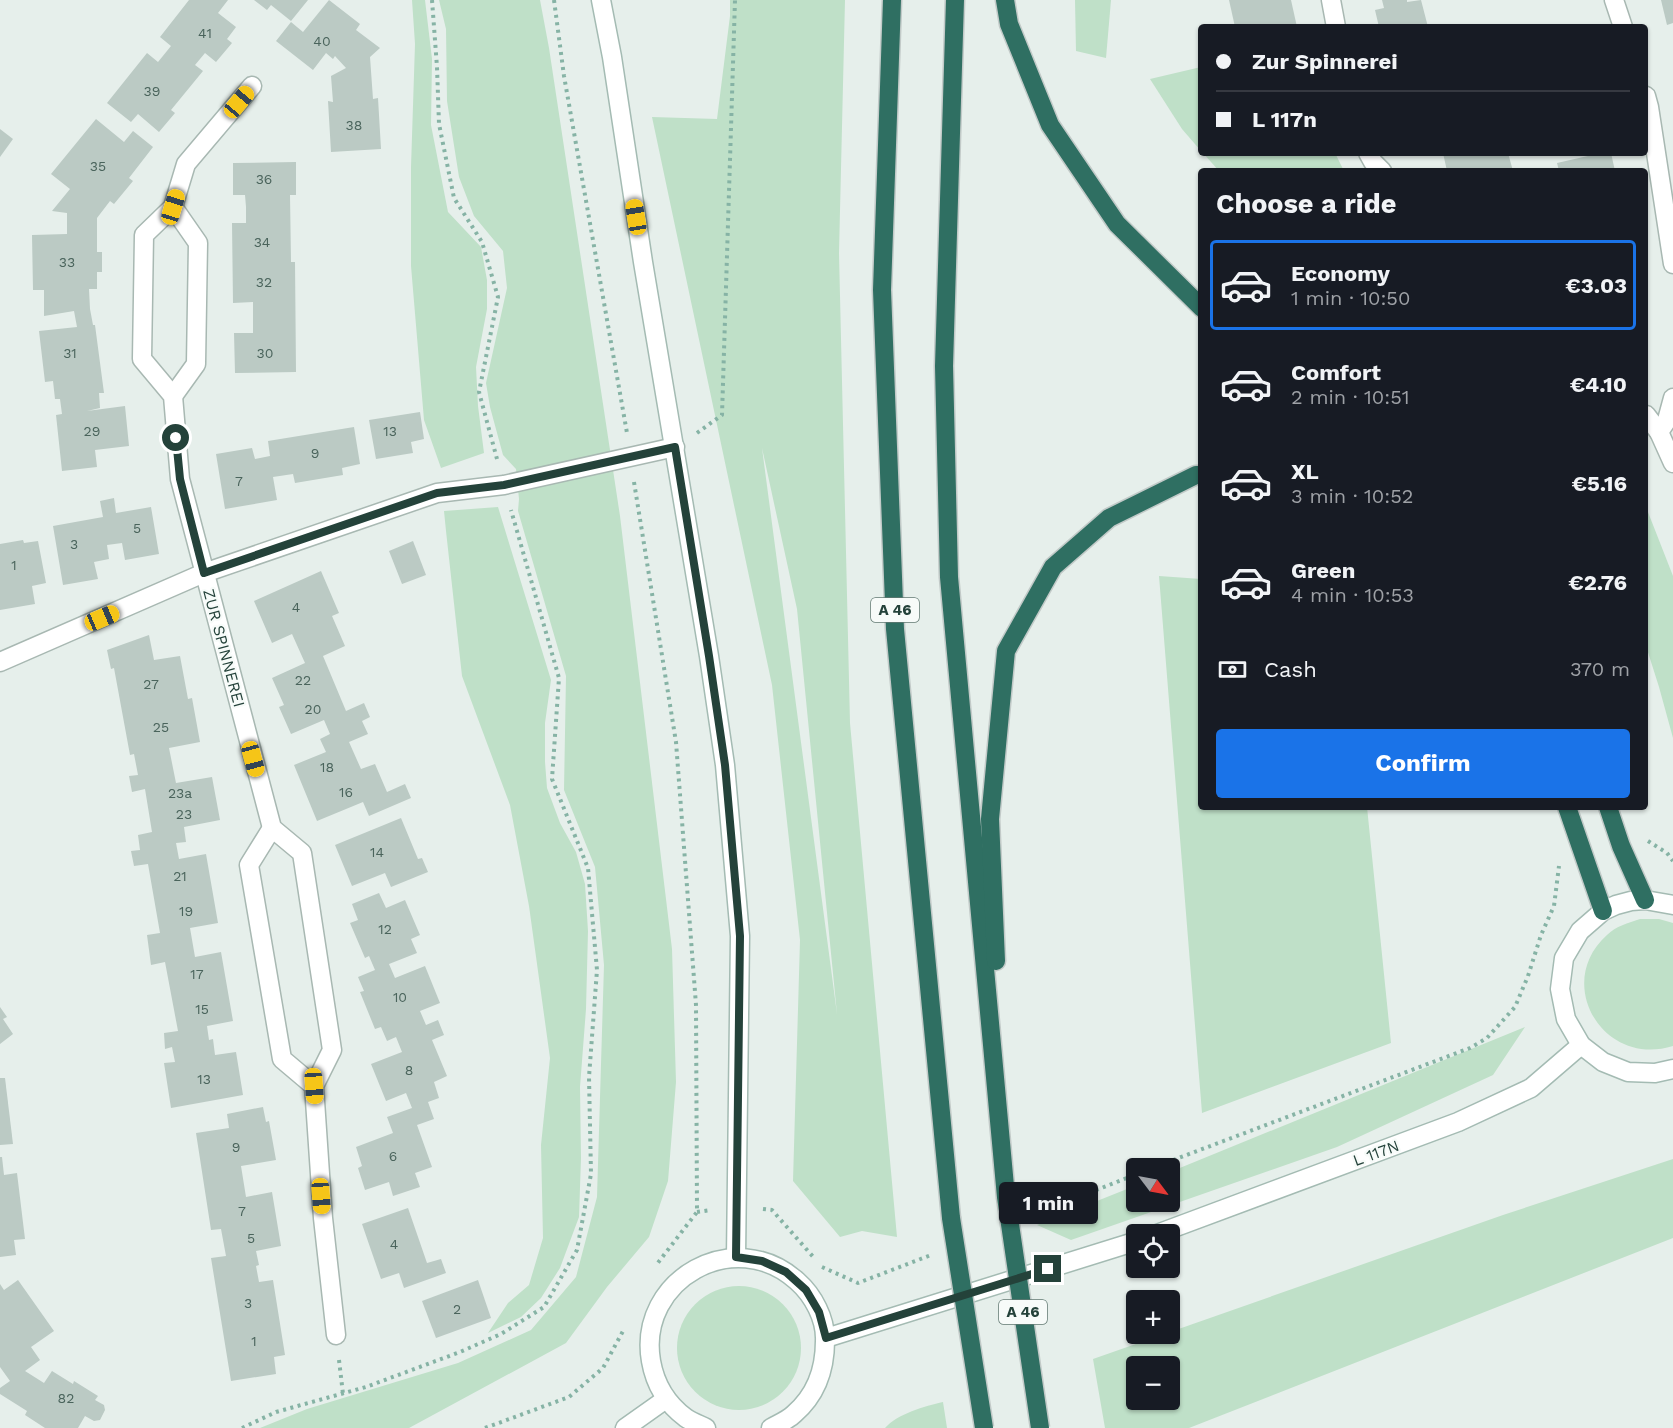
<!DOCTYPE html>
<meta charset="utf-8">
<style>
body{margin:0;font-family:"Work Sans",sans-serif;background:#242831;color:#f1f3f6;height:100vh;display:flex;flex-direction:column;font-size:22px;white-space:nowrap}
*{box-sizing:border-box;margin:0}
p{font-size:20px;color:#9ea1a6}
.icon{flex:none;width:33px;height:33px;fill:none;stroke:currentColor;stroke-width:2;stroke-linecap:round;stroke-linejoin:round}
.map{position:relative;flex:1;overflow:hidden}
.panel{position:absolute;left:1198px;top:168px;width:450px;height:642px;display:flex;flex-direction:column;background:#171b24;border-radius:6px;box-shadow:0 2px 4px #0004}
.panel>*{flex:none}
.guide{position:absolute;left:1198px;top:24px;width:450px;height:132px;border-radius:6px;box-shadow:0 2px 4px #0004;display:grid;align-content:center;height:132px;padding:0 18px;background:#171b24}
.needle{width:39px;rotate:122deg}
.buttons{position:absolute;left:1126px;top:1158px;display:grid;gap:12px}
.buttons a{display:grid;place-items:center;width:54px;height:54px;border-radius:6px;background:#171b24;box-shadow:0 2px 4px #0004;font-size:30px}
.end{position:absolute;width:27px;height:27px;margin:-14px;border:8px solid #24423a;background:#fff;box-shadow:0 0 0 3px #fff}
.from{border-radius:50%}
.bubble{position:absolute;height:42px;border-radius:6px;background:#171b24;box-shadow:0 2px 4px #0004;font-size:20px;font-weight:700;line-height:42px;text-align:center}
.car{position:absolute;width:18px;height:36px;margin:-18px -9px;border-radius:8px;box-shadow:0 0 4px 2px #0007;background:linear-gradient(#f5c518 24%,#345 0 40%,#f5c518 0 76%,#345 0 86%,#f5c518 0)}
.guide b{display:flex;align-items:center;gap:21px;height:57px;font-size:22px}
.guide b+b{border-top:2px solid #363941}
.guide i{width:15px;height:15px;background:#f1f3f6}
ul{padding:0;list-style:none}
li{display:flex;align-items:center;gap:18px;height:90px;margin:0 12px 9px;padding:0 6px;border:3px solid transparent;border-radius:6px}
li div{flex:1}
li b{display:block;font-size:22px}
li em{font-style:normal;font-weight:700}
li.current{border-color:#1a73e8}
li>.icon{width:54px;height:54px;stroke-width:1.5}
h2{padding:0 18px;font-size:27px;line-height:72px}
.pay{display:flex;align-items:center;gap:15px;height:66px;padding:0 18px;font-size:22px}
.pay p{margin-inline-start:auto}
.cta{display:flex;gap:12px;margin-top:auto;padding:12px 18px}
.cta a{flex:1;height:69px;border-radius:6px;background:#1a73e8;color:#fff;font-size:24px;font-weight:700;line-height:69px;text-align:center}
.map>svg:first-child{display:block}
.green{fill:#bfe0c8;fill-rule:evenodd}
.building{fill:#bbcac4}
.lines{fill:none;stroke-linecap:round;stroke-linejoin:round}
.minor-casing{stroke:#a8b8b2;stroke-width:21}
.secondary-casing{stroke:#a4bbb3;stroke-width:21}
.motorway-casing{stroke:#c2cac8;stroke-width:21}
.path{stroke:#86b3a5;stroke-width:4;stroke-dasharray:3 4.5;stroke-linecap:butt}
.minor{stroke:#fff;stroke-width:18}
.secondary{stroke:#fff;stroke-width:18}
.motorway{stroke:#2f6f62;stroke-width:18}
.motorway-bridge-casing{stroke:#c2cac8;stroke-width:21;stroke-linecap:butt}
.motorway-bridge{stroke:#2f6f62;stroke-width:18}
.route{stroke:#24423a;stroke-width:8}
.labels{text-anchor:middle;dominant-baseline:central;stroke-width:4.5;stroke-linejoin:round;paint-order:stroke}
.number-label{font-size:14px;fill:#4a645c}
.shield{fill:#f7fbf9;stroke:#637a73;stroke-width:1.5}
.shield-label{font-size:15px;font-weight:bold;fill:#24423a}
.street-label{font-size:16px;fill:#24423a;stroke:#f7fbf9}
</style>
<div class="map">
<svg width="1673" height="1428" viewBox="0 0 1673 1428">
<rect width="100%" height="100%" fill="#e6efeb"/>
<g class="green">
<polygon points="412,0 425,0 432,59 431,125 448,212 481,247 487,280 487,309 476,367 478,406 484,453 441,468 424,420 411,266 411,167 415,44"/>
<polygon points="439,0 540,0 549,48 620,516 672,949 676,1082 668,1181 649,1237 607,1287 566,1343 409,1428 260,1428 307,1409 458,1363 531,1330 576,1277 597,1197 604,965 595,867 564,790 566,676 518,511 519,499 516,469 503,455 490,407 486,383 507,288 503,251 474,216 459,177 447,101 446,29"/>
<path d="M730,0H845L839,253L850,723L897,1237L862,1231L840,1237L793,1181L800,940L772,685L652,117L717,119L730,16ZM762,448L797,609L837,1014Z"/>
<polygon points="1075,0 1111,0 1106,58 1076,51"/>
<polygon points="1201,67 1202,67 1201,151 1182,129 1150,79"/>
<polygon points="1203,153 1335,153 1344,171 1219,171"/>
<polygon points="498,507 551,680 545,723 545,762 547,788 560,823 576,852 585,884 588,931 586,1009 580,1087 581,1158 579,1217 560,1268 541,1298 521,1317 488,1333 508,1303 529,1285 543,1238 541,1145 550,1058 529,906 510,805 462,676 446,531 444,511"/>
<polygon points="1646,507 1673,576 1673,738 1659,687 1646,646"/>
<polygon points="1159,576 1201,579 1202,807 1367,807 1391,1043 1202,1113"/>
<path d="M1640,919H1659L1673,923V1046C1603,1068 1553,983 1607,935C1616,926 1628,923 1640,919Z"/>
<polygon points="1525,1027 1493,1075 1337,1147 1071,1240 1037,1225 1137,1185 1137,1202 1170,1202 1170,1172"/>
<path d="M1673,1159V1238L1189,1428H1105L1093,1359L1503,1215ZM1137,1366H1170V1400H1137Z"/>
<circle cx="739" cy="1348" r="62"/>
<path d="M943,1402L947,1428H885C897,1414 925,1406 943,1402Z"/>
</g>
<g class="building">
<polygon points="189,0 228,0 218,13 236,27 227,39 232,43 216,62 205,53 195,65 203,71 171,110 175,113 159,132 138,114 131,122 107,103 147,53 158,62 171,46 160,37"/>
<polygon points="254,0 308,0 291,21 271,5 267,10"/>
<polygon points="329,0 360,24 356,30 380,48 370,57 373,99 378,98 381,149 331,152 328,101 333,102 331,76 346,68 335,56 333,59 326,53 313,70 276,41 291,22 303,32"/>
<polygon points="1229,0 1291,0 1297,27 1235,27"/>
<polygon points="1382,0 1407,0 1407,2 1421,0 1428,27 1379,27 1375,10 1384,8"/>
<polygon points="1661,0 1673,0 1673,23 1667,25"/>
<polygon points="96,119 124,142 133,131 153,147 129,178 133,181 114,204 110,201 97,218 97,252 102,252 102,272 97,272 97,289 89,289 90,309 93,325 95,325 104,393 99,393 100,408 87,411 125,406 129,446 95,450 97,467 62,471 56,415 62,414 60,399 55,399 53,381 45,382 39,331 77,327 74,311 44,316 44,290 33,290 32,235 67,234 67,213 52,211 70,189 51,174"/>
<polygon points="0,129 13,139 0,157"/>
<polygon points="1443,153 1501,153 1501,155 1508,153 1513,171 1459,171 1459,169 1447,171"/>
<polygon points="1601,153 1611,153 1615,171 1559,171 1557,163"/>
<polygon points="296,162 296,195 290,195 291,262 295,262 296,372 235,373 234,333 253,333 253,302 233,303 232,223 246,223 246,207 245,195 233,195 233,163"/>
<polygon points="420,412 424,439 411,442 413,453 376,459 369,420"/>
<polygon points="354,427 360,464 342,468 343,475 295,483 293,474 273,477 277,500 225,509 216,454 252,448 255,459 270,456 268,441"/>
<polygon points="114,498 116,513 151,507 159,554 125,560 122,543 107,545 109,559 94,562 98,579 63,585 53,526 103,517 100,501"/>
<polygon points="23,540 24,543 38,541 46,583 32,586 35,604 0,610 0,544"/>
<polygon points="413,541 426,575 402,584 389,551"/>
<polygon points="321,571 339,613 332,616 345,646 323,656 346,711 364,703 370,717 362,721 368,734 349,742 361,769 375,764 387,792 405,784 411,798 369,816 363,802 317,821 294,765 326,752 320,739 330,734 324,720 291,734 279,707 284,705 272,678 305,663 292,634 272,643 254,601"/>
<polygon points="149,635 154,660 180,656 188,699 192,698 200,742 169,748 176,783 212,777 220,820 184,827 186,842 176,843 179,859 206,854 218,923 190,928 195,957 221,952 233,1021 207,1026 209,1040 213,1039 215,1055 236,1052 243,1095 171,1108 164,1063 175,1062 172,1047 165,1049 164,1033 178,1031 165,962 151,965 147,935 160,933 148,864 134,866 131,851 140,850 138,835 152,832 145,789 132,792 129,776 138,775 134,754 130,755 114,668 111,669 107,650"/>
<polygon points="401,818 418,859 422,858 428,872 391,887 385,873 352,886 335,845"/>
<polygon points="379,893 386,908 405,900 420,935 411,939 417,953 389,964 395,978 425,966 440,1003 420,1011 426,1025 438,1020 444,1035 432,1040 447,1076 434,1082 439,1098 428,1102 434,1119 417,1125 432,1167 415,1173 420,1187 393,1196 389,1182 365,1190 358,1168 362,1166 356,1147 393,1133 387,1117 412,1108 406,1093 386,1101 371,1064 402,1052 396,1037 387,1041 381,1027 375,1029 360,992 364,991 358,977 375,970 369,956 365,958 350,923 358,920 352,904"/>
<polygon points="0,1007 7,1017 3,1019 13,1034 0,1044"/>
<polygon points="0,1078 5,1078 13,1144 0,1145"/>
<polygon points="263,1107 266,1122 269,1121 276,1160 241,1166 246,1197 272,1192 281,1246 256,1251 259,1265 256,1266 259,1282 273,1280 285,1355 274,1357 276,1374 231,1381 211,1258 226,1256 221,1229 211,1230 196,1133 229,1128 227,1114"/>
<polygon points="0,1157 2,1157 4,1175 17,1173 25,1239 14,1240 16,1255 0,1257"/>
<polygon points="408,1208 427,1263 441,1259 446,1273 404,1288 399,1273 381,1279 362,1224"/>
<polygon points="18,1280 54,1331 31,1347 40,1360 25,1371 44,1383 52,1371 73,1384 74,1381 98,1396 95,1400 104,1405 105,1410 100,1420 94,1421 85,1416 78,1428 45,1428 25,1415 27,1411 0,1394 0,1388 10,1381 0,1367 0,1284 4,1290"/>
<polygon points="478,1280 491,1318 436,1338 422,1301"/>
</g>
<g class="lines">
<g class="minor-casing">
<g id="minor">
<polyline points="1331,0 1336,27"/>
<polyline points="1614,0 1623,27"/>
<polyline points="252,86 186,164 173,207 144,235 142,359 173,396 180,479 272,828 302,853 332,1050 314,1086 323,1218 336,1335"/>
<polyline points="1646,96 1649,107 1673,264"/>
<polyline points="1368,153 1373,162 1382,171"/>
<polyline points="173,396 196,364 198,243 173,207"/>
<polyline points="1673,398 1667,420 1659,432 1673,463"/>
<polyline points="1646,415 1659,432"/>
<polyline points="0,662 204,573 437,493 504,485 675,447"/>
<polyline points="272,828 249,865 282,1059 314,1086"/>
</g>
</g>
<g class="secondary-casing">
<g id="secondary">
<polyline points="601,0 612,57 643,262 709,656 725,765 740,936 736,1257"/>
<polyline points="1673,905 1645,900 1631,901 1616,905 1603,911 1580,931 1564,958 1560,989 1566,1019 1581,1045 1603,1062 1628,1072 1655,1073 1673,1069"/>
<polyline points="1157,1234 1458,1122 1531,1088 1581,1045"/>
<polyline points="826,1338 1137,1241"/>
<polyline points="625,1428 666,1399"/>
<path d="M706,1428C700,1425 692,1422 686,1418C667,1404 655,1384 651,1361C637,1279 735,1225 797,1281C813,1295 826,1319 825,1341C825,1369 816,1395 794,1414C788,1420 778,1424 771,1428"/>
</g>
</g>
<g class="motorway-casing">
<g id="motorway">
<polyline points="892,0 882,290 895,629 951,1218"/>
<polyline points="955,0 944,366 949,577 1006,1197"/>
<polyline points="1005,0 1009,24 1050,125 1117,224 1202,308"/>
<polyline points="1567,807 1603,911"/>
<polyline points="1608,807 1621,846 1645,900"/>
<polyline points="996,961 990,819 1006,651 1053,567 1109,518 1196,475 1202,475"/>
</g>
</g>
<g class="path">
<polyline points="432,0 437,67 439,124 454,198 482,242 498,297 479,392 497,459"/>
<polyline points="554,0 564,76 627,433"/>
<polyline points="697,433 722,415 735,0"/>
<polyline points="634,482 676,742 696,1005 697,1212 657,1264"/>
<polyline points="1648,841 1667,853 1673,861"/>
<polyline points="1152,1168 1470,1048 1487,1038 1515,1007 1528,976 1541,935 1554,906 1559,866"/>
<polyline points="763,1209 772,1210 815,1259"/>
<polyline points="697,1212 711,1210"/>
<polyline points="1033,1215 1137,1174"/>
<polyline points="822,1267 858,1283 931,1255"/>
<polyline points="339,1360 343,1394"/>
<polyline points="242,1428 276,1412 366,1387 460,1352 501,1334 544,1307 577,1250 591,1174 589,1077 597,970 588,868 552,779 559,678 511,510"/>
<polyline points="485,1428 569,1397 603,1368 623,1331"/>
</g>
<use href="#minor" class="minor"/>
<use href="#secondary" class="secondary"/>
<use href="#motorway" class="motorway"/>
<g class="motorway-bridge-casing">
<g id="motorway-bridge">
<polyline points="1006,1197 1040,1428"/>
<polyline points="951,1218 984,1428"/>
</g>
</g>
<use href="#motorway-bridge" class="motorway-bridge"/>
</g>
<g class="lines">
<polyline class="route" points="176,438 180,479 204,573 437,493 504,485 675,447 709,656 725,765 740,936 736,1257 762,1261 786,1272 806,1290 819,1312 826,1338 1048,1269"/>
</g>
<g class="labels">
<g class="number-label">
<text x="205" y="33">41</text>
<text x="322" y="41">40</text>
<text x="152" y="91">39</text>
<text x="354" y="125">38</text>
<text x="98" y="166">35</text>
<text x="264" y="179">36</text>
<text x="262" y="242">34</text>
<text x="67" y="262">33</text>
<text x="264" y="282">32</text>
<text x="70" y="353">31</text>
<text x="265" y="353">30</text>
<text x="92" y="431">29</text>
<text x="390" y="431">13</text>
<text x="315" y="453">9</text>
<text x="239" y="481">7</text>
<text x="137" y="528">5</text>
<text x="74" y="544">3</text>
<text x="14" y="565">1</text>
<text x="296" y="607">4</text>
<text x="303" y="680">22</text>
<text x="151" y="684">27</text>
<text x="313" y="709">20</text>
<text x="161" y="727">25</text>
<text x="327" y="767">18</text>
<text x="346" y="792">16</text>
<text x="180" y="793">23a</text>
<text x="184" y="814">23</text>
<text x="377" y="852">14</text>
<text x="180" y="876">21</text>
<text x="186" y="911">19</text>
<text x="385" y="929">12</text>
<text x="197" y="974">17</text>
<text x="400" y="997">10</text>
<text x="202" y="1009">15</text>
<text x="409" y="1070">8</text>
<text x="204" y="1079">13</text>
<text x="236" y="1147">9</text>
<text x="393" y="1156">6</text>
<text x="242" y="1211">7</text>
<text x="251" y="1238">5</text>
<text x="394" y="1244">4</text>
<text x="248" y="1303">3</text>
<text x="457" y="1309">2</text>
<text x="254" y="1341">1</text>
<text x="66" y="1398">82</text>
</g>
<g class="shield">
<rect x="871" y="598" width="48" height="24" rx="4.5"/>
<rect x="999" y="1300" width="48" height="24" rx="4.5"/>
</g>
<g class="shield-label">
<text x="895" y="610">A 46</text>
<text x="1023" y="1312">A 46</text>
</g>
<g class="street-label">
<text transform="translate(224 648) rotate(75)">ZUR SPINNEREI</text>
<text transform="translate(1376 1153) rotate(-20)">L 117N</text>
</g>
</g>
</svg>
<div class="buttons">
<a><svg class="needle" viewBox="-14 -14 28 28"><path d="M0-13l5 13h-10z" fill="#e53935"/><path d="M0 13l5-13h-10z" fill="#9ea1a6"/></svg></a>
<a><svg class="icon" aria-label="locate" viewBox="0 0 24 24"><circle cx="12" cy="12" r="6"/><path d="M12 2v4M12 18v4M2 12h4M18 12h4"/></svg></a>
<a>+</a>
<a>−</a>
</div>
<i class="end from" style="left:176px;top:438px"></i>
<i class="end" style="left:1048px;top:1269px"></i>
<div class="bubble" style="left:999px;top:1182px;width:99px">1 min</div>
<i class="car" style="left:239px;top:102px;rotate:40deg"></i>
<i class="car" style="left:173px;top:207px;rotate:17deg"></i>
<i class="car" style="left:636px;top:217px;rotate:351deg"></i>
<i class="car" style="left:102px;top:618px;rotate:67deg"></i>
<i class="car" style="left:253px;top:759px;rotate:165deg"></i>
<i class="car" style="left:314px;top:1086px;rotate:176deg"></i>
<i class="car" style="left:321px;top:1196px;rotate:176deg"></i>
<div class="guide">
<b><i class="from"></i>Zur Spinnerei</b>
<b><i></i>L 117n</b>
</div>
<section class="panel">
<h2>Choose a ride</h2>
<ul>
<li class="current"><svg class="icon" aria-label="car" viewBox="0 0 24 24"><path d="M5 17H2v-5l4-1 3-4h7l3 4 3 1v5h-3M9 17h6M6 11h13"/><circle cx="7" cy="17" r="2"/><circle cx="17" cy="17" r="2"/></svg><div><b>Economy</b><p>1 min · 10:50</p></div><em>€3.03</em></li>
<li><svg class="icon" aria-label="car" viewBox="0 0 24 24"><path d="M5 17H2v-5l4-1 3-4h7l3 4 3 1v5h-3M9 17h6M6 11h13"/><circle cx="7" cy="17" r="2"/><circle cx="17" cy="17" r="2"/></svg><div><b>Comfort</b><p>2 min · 10:51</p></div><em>€4.10</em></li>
<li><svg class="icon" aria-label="car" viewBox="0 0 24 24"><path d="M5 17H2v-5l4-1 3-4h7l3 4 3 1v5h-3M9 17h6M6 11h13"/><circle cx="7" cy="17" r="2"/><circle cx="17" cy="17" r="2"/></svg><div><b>XL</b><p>3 min · 10:52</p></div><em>€5.16</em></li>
<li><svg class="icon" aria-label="car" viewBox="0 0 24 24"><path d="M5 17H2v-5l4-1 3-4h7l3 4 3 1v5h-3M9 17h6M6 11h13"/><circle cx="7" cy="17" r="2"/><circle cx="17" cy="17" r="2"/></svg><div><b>Green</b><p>4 min · 10:53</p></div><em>€2.76</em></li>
</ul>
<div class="pay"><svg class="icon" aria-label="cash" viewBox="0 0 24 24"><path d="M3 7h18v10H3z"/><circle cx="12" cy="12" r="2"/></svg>Cash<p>370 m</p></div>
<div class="cta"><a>Confirm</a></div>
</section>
</div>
